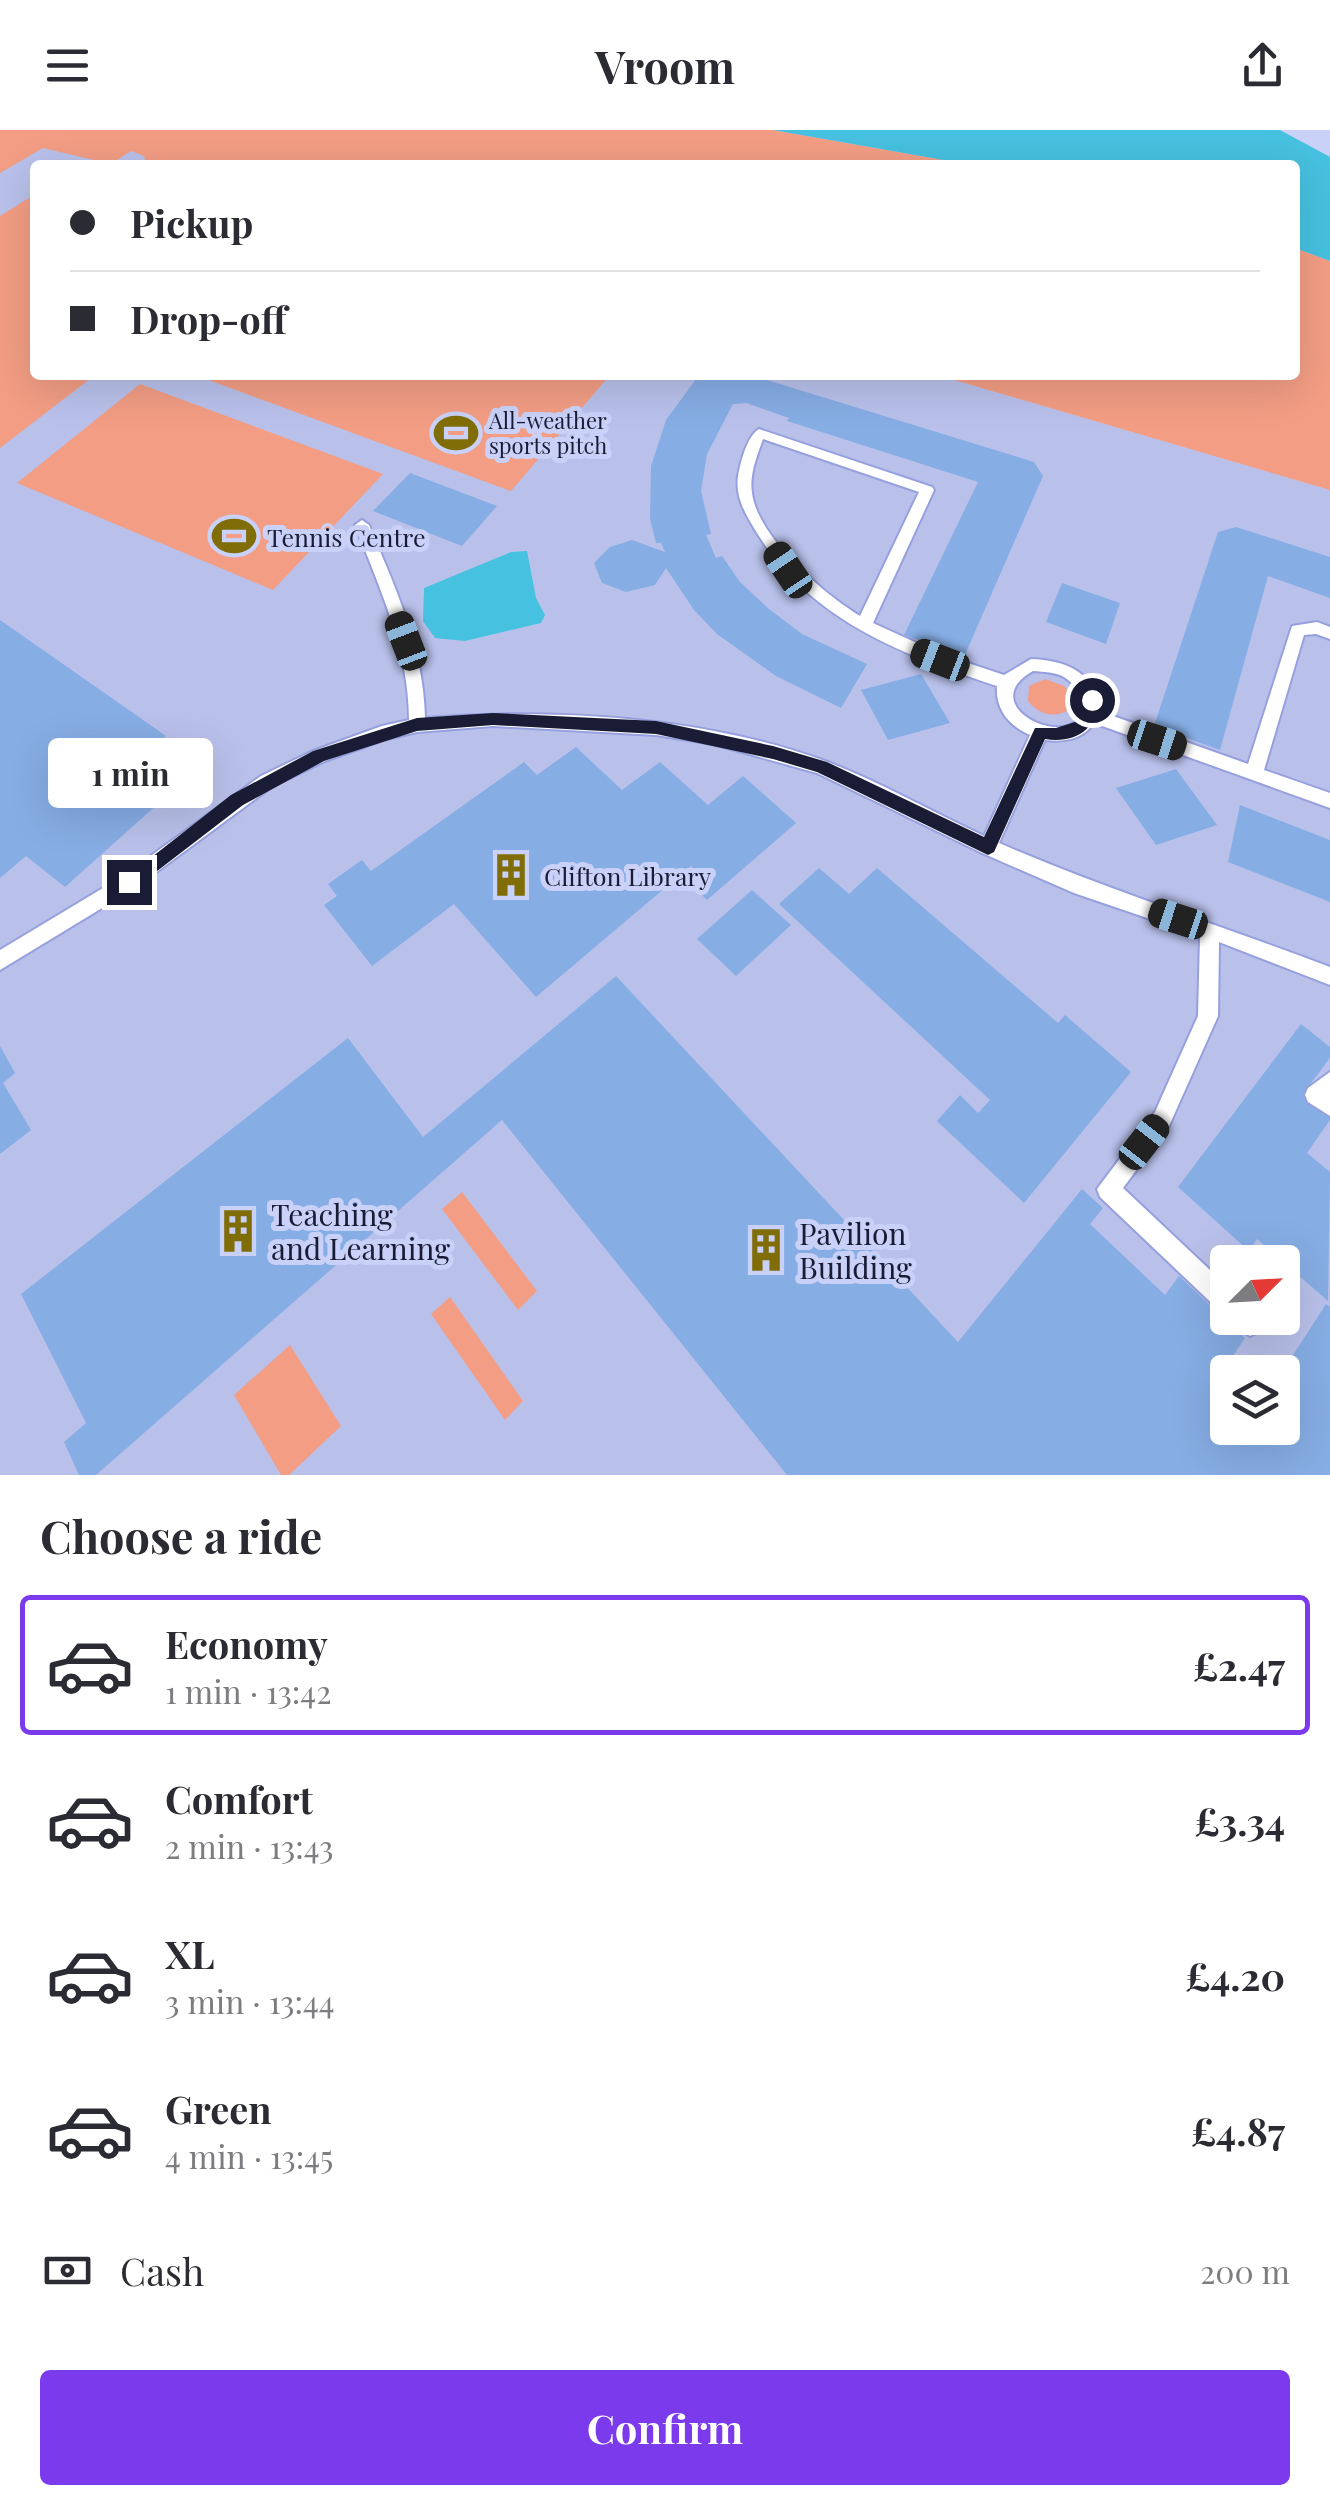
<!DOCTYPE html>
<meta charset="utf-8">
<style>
body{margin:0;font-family:"Playfair Display",serif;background:#f7f7f7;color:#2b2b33;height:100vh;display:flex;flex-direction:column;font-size:38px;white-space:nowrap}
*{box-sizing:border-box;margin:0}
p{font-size:32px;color:#7c7c81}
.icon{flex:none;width:55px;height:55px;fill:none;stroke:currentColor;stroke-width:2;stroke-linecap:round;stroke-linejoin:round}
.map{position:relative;height:1345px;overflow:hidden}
.details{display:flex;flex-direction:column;background:#fff;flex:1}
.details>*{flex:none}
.hud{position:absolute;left:30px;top:30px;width:1270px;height:220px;border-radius:10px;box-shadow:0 10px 40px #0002;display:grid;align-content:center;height:220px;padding:0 40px;background:#fff}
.needle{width:65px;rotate:66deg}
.buttons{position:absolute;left:1210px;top:1115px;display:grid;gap:20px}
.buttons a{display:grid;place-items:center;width:90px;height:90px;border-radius:10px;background:#fff;box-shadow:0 10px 40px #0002;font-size:50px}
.end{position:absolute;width:45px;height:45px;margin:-22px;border:12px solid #191c34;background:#fff;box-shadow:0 0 0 5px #fff}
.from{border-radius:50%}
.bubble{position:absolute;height:70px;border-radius:10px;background:#fff;box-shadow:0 10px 40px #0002;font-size:32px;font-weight:700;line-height:70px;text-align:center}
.car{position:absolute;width:30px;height:60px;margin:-30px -15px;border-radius:12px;box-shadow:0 0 8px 2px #0007;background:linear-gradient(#222 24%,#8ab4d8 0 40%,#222 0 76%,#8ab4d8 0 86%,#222 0)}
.hud b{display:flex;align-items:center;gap:35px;height:95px;font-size:38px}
.hud b+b{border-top:2px solid #e1e1e2}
.hud i{width:25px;height:25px;background:#2b2b33}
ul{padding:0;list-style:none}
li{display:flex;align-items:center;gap:30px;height:140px;margin:0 20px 15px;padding:0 20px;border:5px solid transparent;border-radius:10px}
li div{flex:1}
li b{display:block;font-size:38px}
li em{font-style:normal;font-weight:700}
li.selected{border-color:#7c3aed}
li>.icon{width:90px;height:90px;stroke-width:1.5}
h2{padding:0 40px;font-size:45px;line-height:120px}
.pay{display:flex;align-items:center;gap:25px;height:110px;padding:0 40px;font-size:38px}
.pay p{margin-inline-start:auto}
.button{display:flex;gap:20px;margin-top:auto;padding:20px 40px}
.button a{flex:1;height:115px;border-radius:10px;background:#7c3aed;color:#fff;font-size:40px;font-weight:700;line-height:115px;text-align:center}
header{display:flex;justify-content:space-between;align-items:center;height:130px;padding:0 40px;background:#fff;font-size:45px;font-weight:700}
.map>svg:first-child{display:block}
.built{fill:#b9c1eb;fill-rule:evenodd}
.green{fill:#f29d84}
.water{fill:#46c1df}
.building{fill:#86ade4}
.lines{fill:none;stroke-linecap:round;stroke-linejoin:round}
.lane-casing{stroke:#96a0de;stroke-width:4}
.lane{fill:#fff;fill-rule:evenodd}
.route{fill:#191c34}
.labels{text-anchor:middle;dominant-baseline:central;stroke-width:10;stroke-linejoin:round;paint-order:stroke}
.far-poi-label{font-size:22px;fill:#191c34;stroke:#c9d1f8;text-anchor:start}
.poi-label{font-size:25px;fill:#191c34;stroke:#c9d1f8;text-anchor:start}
.near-poi-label{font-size:30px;fill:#191c34;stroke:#c9d1f8;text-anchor:start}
</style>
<header><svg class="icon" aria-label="menu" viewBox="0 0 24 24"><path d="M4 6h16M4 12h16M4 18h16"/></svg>Vroom<svg class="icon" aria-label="share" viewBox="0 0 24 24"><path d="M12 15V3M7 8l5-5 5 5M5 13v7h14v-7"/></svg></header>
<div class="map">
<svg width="1330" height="1345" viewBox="0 0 1330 1345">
<rect width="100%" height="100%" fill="#c9d1f8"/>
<path class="built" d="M0,0L228,35H35V245H937L1330,360V1345H0ZM1228,1132H1282V1188H1228ZM1228,1242H1282V1298H1228Z"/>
<g class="green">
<polygon points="0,0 773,0 972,35 146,35 144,26 131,21 111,34 43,18 0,43"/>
<polygon points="35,64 35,245 95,245 0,318 0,86"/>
<polygon points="1295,118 1330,131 1330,360 937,245 1295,245"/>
<polygon points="195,245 610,245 511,361"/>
<polygon points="140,254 383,344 273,460 17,353"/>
<path d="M1045,549L1064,556L1070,563V579C1055,589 1039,585 1028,571L1029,556Z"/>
<polygon points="462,1062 537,1161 518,1180 442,1079"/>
<polygon points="450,1167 523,1271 505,1290 431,1184"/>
<polygon points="290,1215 341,1296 289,1345 281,1345 234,1265"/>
</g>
<g class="water">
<polygon points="773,0 1280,0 1330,27 1330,131 1295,118 1295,35 972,35"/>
<polygon points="527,421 536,468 545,485 541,493 465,511 435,508 423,491 424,458 511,422"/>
</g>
<g class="building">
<polygon points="699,245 751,245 1034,332 1043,346 964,527 904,505 978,352 787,291 789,288 746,273 733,274 707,324 701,361 711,404 706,405 716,428 722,426 740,452 769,479 802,504 867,534 841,578 776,546 717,504 694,480 666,438 655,455 626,462 602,453 594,433 610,417 632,410 665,422 661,413 656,413 650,389 651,336 666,290"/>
<polygon points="410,343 497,376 462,416 373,381"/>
<polygon points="1236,397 1330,427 1330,468 1268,446 1220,620 1154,596 1218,402"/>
<polygon points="1062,453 1120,473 1106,514 1046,492"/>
<polygon points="0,490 166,606 159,612 167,617 141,640 132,634 120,644 160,672 65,757 26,726 0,748"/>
<polygon points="921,544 950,593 888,610 861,560"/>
<polygon points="576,617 622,660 660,632 708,675 743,646 796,693 707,770 694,757 704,748 691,736 536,867 454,774 372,836 324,775 337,766 328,754 362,730 371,741 524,632 537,645"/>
<polygon points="1176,639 1217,695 1156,715 1116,658"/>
<polygon points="1240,675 1330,710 1330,772 1228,732"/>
<polygon points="819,738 849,764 877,738 1058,893 1065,885 1131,942 1024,1073 937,991 960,965 978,983 990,970 779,774"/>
<polygon points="752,760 791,795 736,846 697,809"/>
<polygon points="616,846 958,1212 1082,1059 1103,1078 1090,1094 1165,1165 1179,1146 1245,1208 1217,1250 1228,1260 1228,1298 1282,1298 1282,1242 1326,1174 1330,1177 1330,1345 787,1345 502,990 96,1345 79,1345 64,1312 86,1293 21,1164 348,908 423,1007"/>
<polygon points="1301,894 1330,917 1330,928 1305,961 1330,981 1330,990 1307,1023 1330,1042 1328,1171 1257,1109 1249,1121 1178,1057"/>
<polygon points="0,916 15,943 3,953 31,1000 0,1024"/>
</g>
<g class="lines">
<g class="lane-casing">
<g id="lane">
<path d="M759,299L932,357L934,360L873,493L941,524L1004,545L1031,529C1065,530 1098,543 1099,581L1248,634L1292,496L1317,492L1330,497V509L1316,504L1304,505L1264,640L1330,663V678L1094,593C1082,610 1064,612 1045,610L999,713C1107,760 1220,795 1330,837V855L1219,812L1218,886L1169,996L1123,1058L1228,1157V1184L1220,1181L1100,1067L1097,1059L1155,982L1198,886L1200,806L1074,763L982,723L817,643L713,614L656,605L493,596L417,602L383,610L325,631L273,656L135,758L0,840V820L123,746L261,646L313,621L382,596L409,590C409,521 380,459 355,395L362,390L369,395C395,457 424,519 425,588C554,578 703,586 825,631C879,651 932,682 984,706L1030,605C1009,596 995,579 997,556C902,524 813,492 757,403C746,385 735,368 738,346C741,331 747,306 759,299ZM763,309L919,362L860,486C824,464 758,408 752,363C749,345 757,326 763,309ZM1033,541C1044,542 1055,542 1064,547C1079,556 1093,582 1074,593C1047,610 980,571 1033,541Z"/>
<polygon points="1330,942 1330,986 1308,972 1305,965 1308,958"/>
<polygon points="1231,1188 1259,1188 1262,1194 1258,1202 1250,1206 1235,1196"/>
</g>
</g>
<use href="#lane" class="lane"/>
</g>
<path class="route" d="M1092,564L1099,570C1098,600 1073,614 1045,609L994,722L988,725L817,642L773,629L656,604L493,595L417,601L324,631L243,675L135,758L129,760L120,752L231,665L313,621L417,588L493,583L656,591L773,616L827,632L984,707L1035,598H1056L1078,591L1084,570Z"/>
<defs>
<g id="stadium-bare" transform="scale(3.45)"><path d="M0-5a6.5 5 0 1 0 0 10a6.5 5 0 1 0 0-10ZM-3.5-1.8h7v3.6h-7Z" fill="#806d08" stroke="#c9d1f8" stroke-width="2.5" paint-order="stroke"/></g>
<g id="building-bare" transform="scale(3.45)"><path d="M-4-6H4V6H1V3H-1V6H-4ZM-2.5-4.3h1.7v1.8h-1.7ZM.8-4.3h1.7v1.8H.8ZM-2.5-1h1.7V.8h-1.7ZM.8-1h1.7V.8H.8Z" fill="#806d08" stroke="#c9d1f8" stroke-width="2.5" paint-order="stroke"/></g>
</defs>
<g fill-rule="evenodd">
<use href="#stadium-bare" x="456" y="303"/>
<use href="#stadium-bare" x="234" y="406"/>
<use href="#building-bare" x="511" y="745"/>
<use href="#building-bare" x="238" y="1101"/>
<use href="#building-bare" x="766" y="1120"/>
</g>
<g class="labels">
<g class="far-poi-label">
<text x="489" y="290">All-weather<tspan x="489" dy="25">sports pitch</tspan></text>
</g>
<g class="poi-label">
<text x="267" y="406">Tennis Centre</text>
<text x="544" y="745">Clifton Library</text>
</g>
<g class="near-poi-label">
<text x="271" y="1084">Teaching<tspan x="271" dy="34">and Learning</tspan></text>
<text x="799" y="1103">Pavilion<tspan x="799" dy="34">Building</tspan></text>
</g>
</g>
</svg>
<div class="buttons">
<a><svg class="needle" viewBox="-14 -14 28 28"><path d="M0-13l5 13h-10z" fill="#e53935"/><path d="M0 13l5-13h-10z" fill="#7c7c81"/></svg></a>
<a><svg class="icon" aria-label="layers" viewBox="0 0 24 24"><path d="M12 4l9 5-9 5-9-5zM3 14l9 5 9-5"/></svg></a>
</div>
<i class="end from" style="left:1092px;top:570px"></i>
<i class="end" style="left:129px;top:752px"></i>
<div class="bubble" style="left:48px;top:608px;width:165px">1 min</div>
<i class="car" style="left:788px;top:440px;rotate:326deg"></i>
<i class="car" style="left:406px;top:511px;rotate:339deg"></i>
<i class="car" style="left:940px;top:530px;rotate:291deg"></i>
<i class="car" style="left:1157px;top:610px;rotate:108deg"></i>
<i class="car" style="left:1178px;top:789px;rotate:288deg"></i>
<i class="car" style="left:1144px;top:1012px;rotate:38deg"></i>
<div class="hud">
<b><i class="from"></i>Pickup</b>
<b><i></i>Drop-off</b>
</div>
</div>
<section class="details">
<h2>Choose a ride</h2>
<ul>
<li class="selected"><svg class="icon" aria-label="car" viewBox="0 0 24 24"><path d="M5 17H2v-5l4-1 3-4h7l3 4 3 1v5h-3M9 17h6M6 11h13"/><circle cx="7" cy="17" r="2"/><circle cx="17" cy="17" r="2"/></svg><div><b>Economy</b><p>1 min · 13:42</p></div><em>£2.47</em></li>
<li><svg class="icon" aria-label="car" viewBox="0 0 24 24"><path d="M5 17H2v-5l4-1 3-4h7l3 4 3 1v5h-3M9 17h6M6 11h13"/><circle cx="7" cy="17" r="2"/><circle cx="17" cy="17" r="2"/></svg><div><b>Comfort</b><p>2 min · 13:43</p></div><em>£3.34</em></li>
<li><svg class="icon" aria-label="car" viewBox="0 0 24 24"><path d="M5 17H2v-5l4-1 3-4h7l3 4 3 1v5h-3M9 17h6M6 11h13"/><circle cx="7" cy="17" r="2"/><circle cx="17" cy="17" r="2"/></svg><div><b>XL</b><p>3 min · 13:44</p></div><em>£4.20</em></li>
<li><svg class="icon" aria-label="car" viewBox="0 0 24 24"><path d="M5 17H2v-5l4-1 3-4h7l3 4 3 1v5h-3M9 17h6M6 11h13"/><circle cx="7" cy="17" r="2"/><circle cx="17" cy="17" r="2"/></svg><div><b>Green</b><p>4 min · 13:45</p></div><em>£4.87</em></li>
</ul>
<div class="pay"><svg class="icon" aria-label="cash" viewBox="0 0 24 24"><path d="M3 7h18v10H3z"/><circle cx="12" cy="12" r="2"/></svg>Cash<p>200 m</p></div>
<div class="button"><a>Confirm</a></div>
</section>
